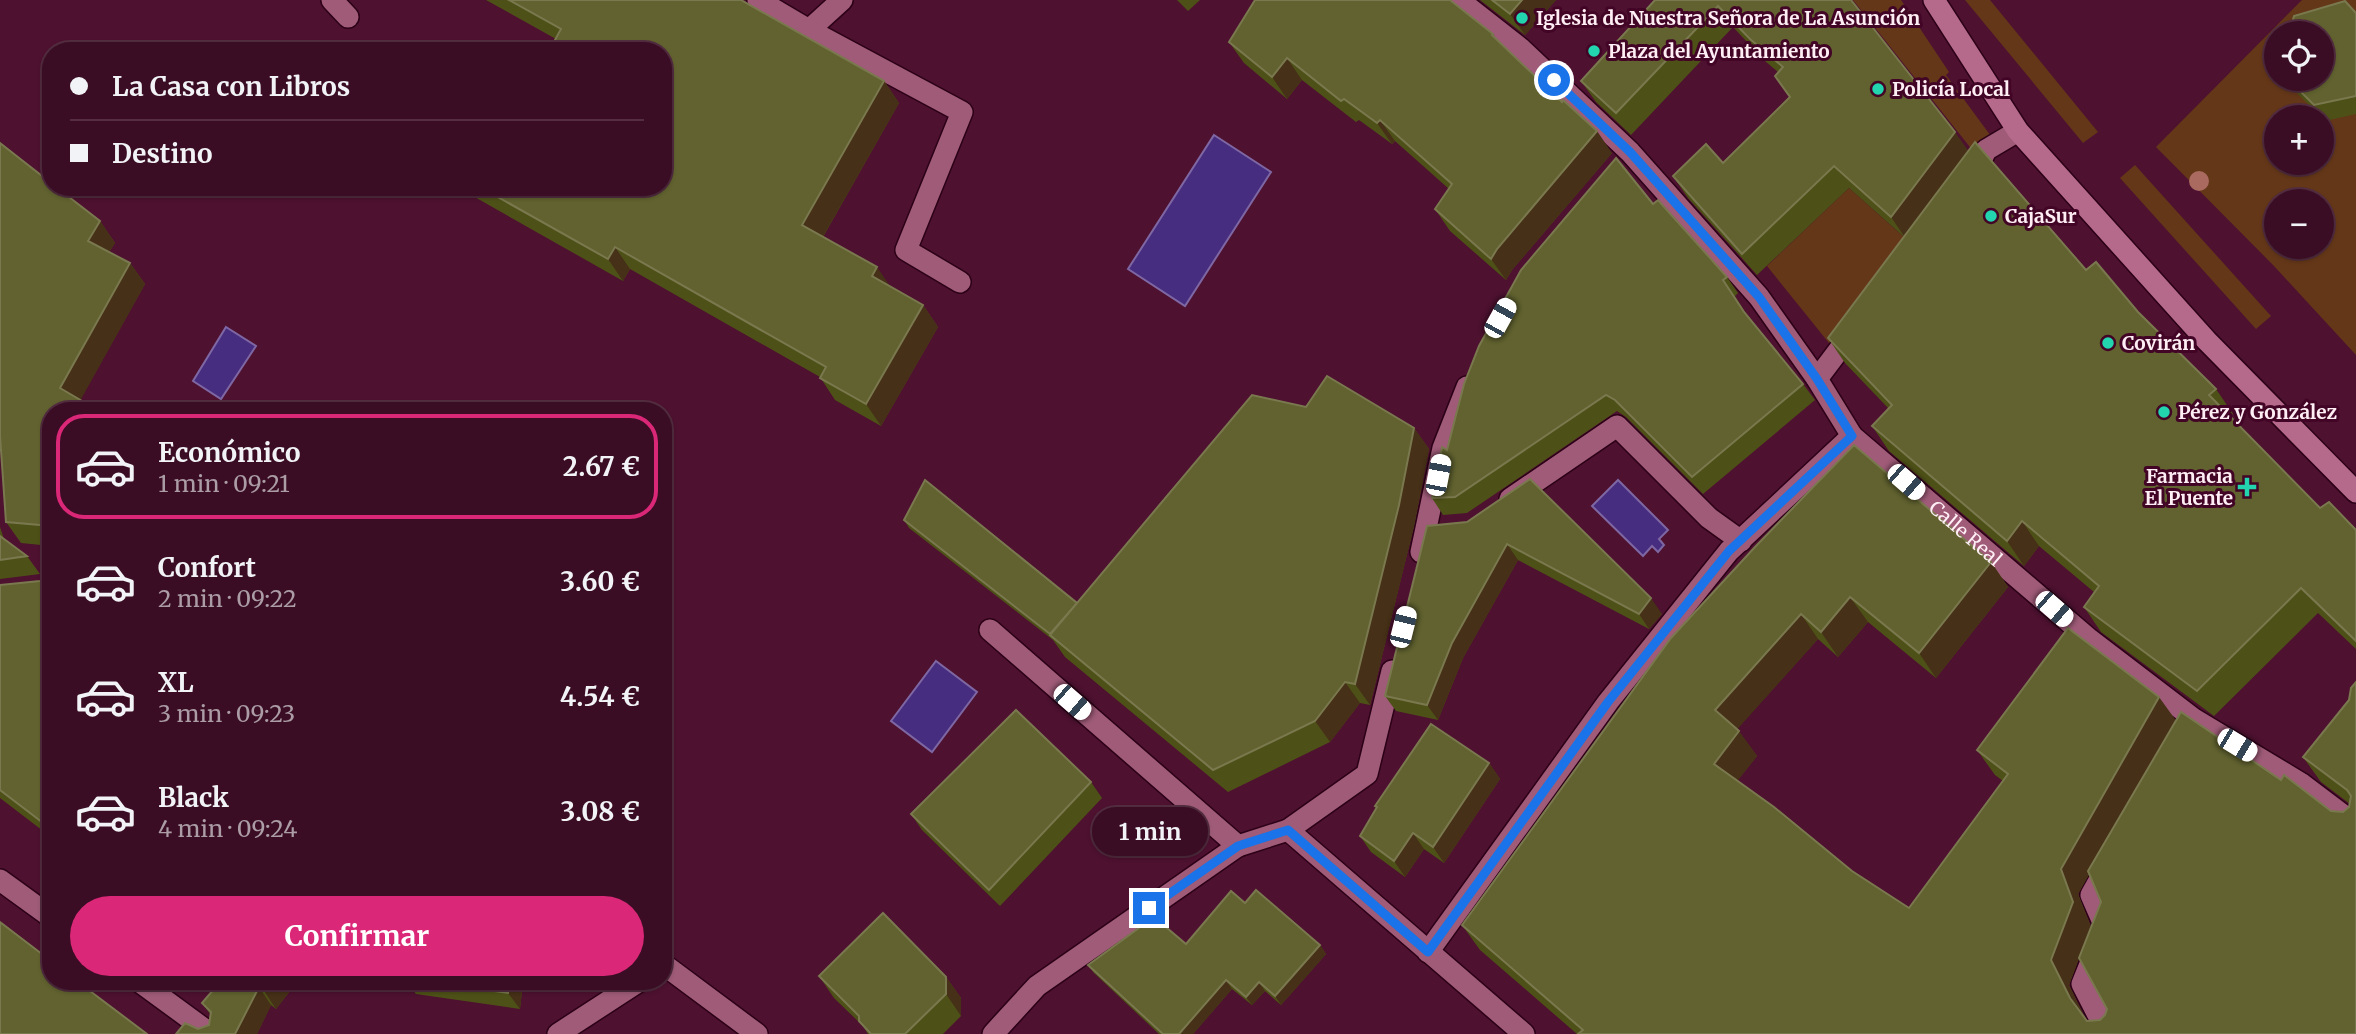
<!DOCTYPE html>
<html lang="es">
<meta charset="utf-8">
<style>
body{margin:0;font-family:Merriweather,serif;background:#41162c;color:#f1f3f6;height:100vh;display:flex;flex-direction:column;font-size:26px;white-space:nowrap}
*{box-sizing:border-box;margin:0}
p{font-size:23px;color:#ab9ca6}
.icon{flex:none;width:38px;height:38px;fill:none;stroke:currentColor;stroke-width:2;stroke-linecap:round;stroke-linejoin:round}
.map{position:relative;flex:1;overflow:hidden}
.sheet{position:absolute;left:42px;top:402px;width:630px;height:588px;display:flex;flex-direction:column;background:#3a0d24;border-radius:28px;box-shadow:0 2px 5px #0004,0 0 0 2px #542d41}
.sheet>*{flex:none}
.banner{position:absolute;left:42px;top:42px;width:630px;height:154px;border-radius:28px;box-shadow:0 2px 5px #0004,0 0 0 2px #542d41;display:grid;align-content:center;height:154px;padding:0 28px;background:#3a0d24}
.fabs{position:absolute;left:2264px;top:21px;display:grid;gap:14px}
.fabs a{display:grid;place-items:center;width:70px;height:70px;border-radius:50%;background:#3a0d24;box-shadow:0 2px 5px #0004,0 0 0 2px #542d41;font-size:35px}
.end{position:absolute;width:32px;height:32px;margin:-16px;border:9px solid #1a73e8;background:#fff;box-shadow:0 0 0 4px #fff}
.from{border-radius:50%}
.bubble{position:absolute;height:49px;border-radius:24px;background:#3a0d24;box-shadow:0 2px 5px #0004,0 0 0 2px #542d41;font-size:23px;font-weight:700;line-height:49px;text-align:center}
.car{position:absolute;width:21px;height:42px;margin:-21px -10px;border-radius:9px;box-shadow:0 0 5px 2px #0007;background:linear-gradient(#fff 24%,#345 0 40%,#fff 0 76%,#345 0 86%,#fff 0)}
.banner b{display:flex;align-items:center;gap:24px;height:66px;font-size:26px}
.banner b+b{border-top:2px solid #542d41}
.banner i{width:18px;height:18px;background:#f1f3f6}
ul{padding:12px 0 0;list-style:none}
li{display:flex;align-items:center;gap:21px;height:105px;margin:0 14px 10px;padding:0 14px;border:4px solid transparent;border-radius:28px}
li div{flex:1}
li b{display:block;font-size:26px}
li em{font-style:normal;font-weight:700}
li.current{border-color:#db2777}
li>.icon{width:63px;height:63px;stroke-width:1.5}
.action{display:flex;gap:14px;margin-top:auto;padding:14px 28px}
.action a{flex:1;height:80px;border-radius:42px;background:#db2777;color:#fff;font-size:28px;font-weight:700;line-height:80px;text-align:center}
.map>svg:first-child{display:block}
.green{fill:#643718;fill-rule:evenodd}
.water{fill:#472d80;stroke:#7e67a3;stroke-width:2}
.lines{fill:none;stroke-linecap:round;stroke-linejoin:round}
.lane-casing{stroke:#2c0117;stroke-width:24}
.street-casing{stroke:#2c0117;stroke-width:24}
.secondary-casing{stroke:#2c0117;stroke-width:24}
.lane{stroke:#9f5b78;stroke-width:21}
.street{stroke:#9f5b78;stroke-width:21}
.secondary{stroke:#b66a8b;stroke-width:21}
.tree{fill:#aa6a60}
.wall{fill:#4e5117;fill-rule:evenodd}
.shaded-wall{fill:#463017}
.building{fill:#61622f;stroke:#7a784e;stroke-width:2}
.route{stroke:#1a73e8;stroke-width:9}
.poi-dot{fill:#23d5af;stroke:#420526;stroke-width:2.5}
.labels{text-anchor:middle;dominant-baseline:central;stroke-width:6;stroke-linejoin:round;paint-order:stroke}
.poi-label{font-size:19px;font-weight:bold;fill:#ffeff5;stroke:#420526;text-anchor:start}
.street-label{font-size:19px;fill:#ffeff5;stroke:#420526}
</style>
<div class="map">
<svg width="2356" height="1034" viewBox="0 0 2356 1034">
<rect width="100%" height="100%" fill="#4e1130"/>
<g class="green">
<polygon points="1853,0 1901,0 1949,72 1946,75 1996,143 1981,161"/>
<polygon points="1965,0 1990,0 2098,132 2083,143"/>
<path d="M2302,0H2356V355L2274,266L2156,147ZM2277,33H2322V79H2277ZM2277,117H2322V163H2277ZM2277,201H2322V247H2277Z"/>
<polygon points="2135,165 2271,316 2256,329 2120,178"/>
<polygon points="1849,188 1915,247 1833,348 1767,266"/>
</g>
<g class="water">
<polygon points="1214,135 1271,172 1185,306 1128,269"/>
<polygon points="226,327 256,346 221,399 193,381"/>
<polygon points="1618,480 1668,530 1659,539 1664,545 1658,552 1652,546 1643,556 1592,506"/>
<polygon points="936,661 977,692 932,752 891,721"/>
</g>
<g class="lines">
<g class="lane-casing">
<g id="lane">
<polyline points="332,0 348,17"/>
<polyline points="758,0 809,30 842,0"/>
<polyline points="809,30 962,112 906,250 960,282"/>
</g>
</g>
<g class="street-casing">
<g id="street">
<path id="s1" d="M1459,0L1520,48L1630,152L1759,297L1817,379L1852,436L2088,638L2194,719L2302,784L2356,825"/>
<polyline points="1970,176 1981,161 1986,150 2018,131"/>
<polyline points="1817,379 1854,330"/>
<polyline points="1510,499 1617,426 1709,518 1741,541"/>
<polyline points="1421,552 1443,448 1467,387"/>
<polyline points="990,630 1238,846"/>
<polyline points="1288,830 1524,1034"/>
<polyline points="2109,863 2091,895 2105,927 2082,984 2099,1017 2111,1034"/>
<polyline points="0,880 51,917"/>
<polyline points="1428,952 1608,702 1729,551 1852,436"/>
<polyline points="663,964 757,1034"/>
<polyline points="140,982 211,1034"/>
<polyline points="558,1034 638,982"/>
<polyline points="993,1034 1037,986 1238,846 1288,830 1367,774 1392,671"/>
</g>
</g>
<g class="secondary-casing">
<polyline id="secondary" points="1934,0 2018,131 2207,341 2356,492"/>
</g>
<use href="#lane" class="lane"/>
<use href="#street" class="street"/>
<use href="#secondary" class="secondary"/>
</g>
<circle class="tree" cx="2199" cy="181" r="10"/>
<g class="wall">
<polygon points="486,0 741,0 884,81 899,103 823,237 891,287 923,305 938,327 881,426 835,400 820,377 630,269 623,281 457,187 663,187 556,39"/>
<polygon points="1177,0 1200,0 1188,11"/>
<polygon points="1480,0 1556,0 1525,35"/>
<polygon points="1655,0 1851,0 1968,151 2086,270 2138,312 2216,389 2233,414 2230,417 2320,508 2356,530 2356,649 2318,613 2214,716 2101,632 2084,607 2094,592 2039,546 2024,566 1889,451 1872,426 1889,409 1845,363 1828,338 1904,237 1849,188 1757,275 1688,198 1673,176 1723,163 1790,97 1775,76 1778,72 1765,61 1733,27 1631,135 1596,102 1581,81"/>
<polygon points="2356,13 2356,114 2325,121 2322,117 2321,117 2289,85 2285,79 2322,79"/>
<polygon points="1493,34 1498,42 1612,153 1512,270 1506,280 1450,231 1435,209 1449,189 1395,141 1392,144 1359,120 1356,122 1302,80 1287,99 1244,63 1229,42"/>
<polygon points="1653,204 1727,277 1738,293 1735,296 1747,315 1803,384 1815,400 1703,494 1626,417 1617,411 1467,513 1443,515 1432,498 1447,450"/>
<polygon points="100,221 115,243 109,252 130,263 145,284 80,400 51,411 51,546 21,543 6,522"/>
<polygon points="1306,407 1414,428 1429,449 1414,526 1370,705 1360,703 1330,742 1228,792 1065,657 1053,640 909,528 904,520 1077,603"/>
<polygon points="1467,522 1662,614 1649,629 1518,560 1463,658 1438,720 1396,711 1385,696"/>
<polygon points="0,527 4,539 27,556 40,574 0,579"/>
<path d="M1991,562L2008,587L1936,678L1868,622L1838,657L1818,639L1737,729L1757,756L1737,781L1852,871L1909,908L2003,781L1995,775L1977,750L2176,721L2281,780L2331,811L2343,812L2349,807L2350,804L2321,782L2303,757L2349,700L2356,1034H1577L1480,950L1462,925L1671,638ZM2089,874L2101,902L2091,927L2078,894ZM2079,958L2107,1009L2105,1015L2100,1020L2087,1021L2084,1016L2069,985Z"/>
<polygon points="51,574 51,837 0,798 0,585 40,581 47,579"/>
<polygon points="1489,763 1500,779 1444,863 1424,849 1405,877 1371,852 1360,836 1376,809 1375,806"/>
<polygon points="1091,782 1102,798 1000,906 922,830 911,814"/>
<polygon points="1245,903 1320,945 1326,954 1281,1005 1265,991 1252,1005 1232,989 1193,1034 1159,1034 1094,973 1088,965 1186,944"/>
<polygon points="819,976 946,977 961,998 961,1016 943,1034 868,1034 863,1026 834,998"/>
<polygon points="220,982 297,982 276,1009 271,1005 257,1034 176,1034 198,1029 209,1025 210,1014 202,1003"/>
<polygon points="407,982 523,982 520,1009 416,994"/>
</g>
<g class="shaded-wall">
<polygon points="1522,0 1556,0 1525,35 1510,14"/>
<polygon points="1287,58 1302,80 1287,99 1272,77"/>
<polygon points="884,81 899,103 817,247 802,225"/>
<polygon points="1380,120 1395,141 1392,144 1377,123"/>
<polygon points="1597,131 1612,153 1512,270 1506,280 1491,259 1497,249"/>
<polygon points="1955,132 1970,153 1906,239 1891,217"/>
<polygon points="100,221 115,243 103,262 88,241"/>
<polygon points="615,247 630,269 623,281 608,259"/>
<polygon points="130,263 145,284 75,410 60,388"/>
<polygon points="877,267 892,289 872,276"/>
<polygon points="923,305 938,327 881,426 866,404"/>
<polygon points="1414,428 1429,449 1414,526 1370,705 1355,684"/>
<polygon points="2022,521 2039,546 2024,566 2007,541"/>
<polygon points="1507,544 1518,560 1463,658 1438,720 1427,705 1452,643"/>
<polygon points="1991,562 2008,587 1936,678 1919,653"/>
<polygon points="1850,597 1868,622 1838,657 1821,632"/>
<polygon points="1651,598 1662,614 1649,629 1639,614"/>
<polygon points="1801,614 1818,639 1732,735 1715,710"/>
<polygon points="1345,682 1360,703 1330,742 1315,721"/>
<polygon points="2159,697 2177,722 2078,894 2091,927 2069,985 2087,1023 2070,998 2051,960 2061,869"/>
<polygon points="1739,731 1757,756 1731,789 1714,764"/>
<polygon points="1489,763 1500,779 1444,863 1433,847"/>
<polygon points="1413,833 1424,849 1405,877 1394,861"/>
<polygon points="1320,945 1326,954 1281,1005 1275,996"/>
<polygon points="946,977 961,998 961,1016 946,994"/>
<polygon points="1226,980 1232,989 1193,1034 1179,1034"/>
<polygon points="271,982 297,982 276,1009 264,991"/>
<polygon points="510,982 523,982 520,1009 508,993"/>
<polygon points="1259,982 1265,991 1252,1005 1246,997"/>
<polygon points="259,987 271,1005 257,1034 235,1034"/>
</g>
<g class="building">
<polygon points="509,0 741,0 884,81 802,225 877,267 872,276 923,305 866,404 820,378 826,367 615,247 608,259 480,187 663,187 663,51 549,51 561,29"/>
<polygon points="1255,0 1450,0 1493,34 1492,35 1562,102 1563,100 1597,131 1497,249 1491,259 1435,209 1452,184 1380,120 1377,123 1344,99 1341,101 1287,58 1272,77 1229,42"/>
<polygon points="1492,0 1522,0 1510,14"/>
<polygon points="1655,0 1851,0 1955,132 1891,217 1834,166 1742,254 1673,176 1706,144 1723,163 1790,97 1775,76 1783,67 1750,39 1718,6 1616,113 1581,81"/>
<polygon points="2345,1 2356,13 2356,96 2314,105 2288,79 2322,79 2322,33 2289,33 2294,16"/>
<polygon points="1975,142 2086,270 2096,262 2138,312 2216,389 2209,395 2320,508 2329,502 2356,530 2356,641 2301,588 2197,691 2084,607 2099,586 2022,521 2007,541 1872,426 1892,405 1828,338"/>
<polygon points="0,143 51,183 51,187 56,187 100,221 88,241 130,263 60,388 99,411 51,411 51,526 6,522 0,436"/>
<polygon points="1616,158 1653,204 1658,200 1727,277 1723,280 1744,312 1803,384 1692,477 1615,400 1606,395 1455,497 1432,498 1442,447 1447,450 1464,384 1479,346 1521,270"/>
<polygon points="1327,376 1414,428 1399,505 1355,684 1345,682 1315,721 1213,770 1050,635 1252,395 1306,407"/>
<polygon points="1854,445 1991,562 1919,653 1850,597 1821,632 1801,614 1715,710 1739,731 1714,764 1774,807 1852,871 1909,908 2008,774 1977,750 2068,628 2159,697 2061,869 2073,902 2051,960 2070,998 2087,1021 2100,1020 2105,1015 2107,1009 2079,958 2101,902 2088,871 2181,712 2281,780 2284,775 2331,811 2343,812 2349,807 2351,796 2347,790 2303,757 2349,700 2351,688 2356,682 2356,1034 1578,1034 1583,1030 1462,925 1671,638 1755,547"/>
<polygon points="1530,479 1651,598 1639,614 1507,544 1452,643 1427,705 1385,696 1427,526 1467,522"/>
<polygon points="925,480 1077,603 1050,634 904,520"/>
<polygon points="0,536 27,556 0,560"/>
<polygon points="51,573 51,829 0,790 0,585 40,581 47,579"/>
<polygon points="1016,710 1091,782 989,890 911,814"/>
<polygon points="1431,724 1489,763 1433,847 1413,833 1394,861 1360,836 1377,807 1375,806"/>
<polygon points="1256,890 1320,945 1275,996 1259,982 1246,997 1226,980 1179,1034 1163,1034 1088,965 1154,917 1186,944 1231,891 1245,903"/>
<polygon points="883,913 946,977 946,994 905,1034 871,1034 859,1021 859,1016 819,976"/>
<polygon points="0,922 51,961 51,982 78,982 147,1034 0,1034"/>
<polygon points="220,982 271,982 264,991 259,987 235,1034 176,1034 185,1023 198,1029 209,1025 211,1012 202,1003"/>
<polygon points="430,982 510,982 508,993"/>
</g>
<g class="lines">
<polyline class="route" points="1149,908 1238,846 1288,830 1428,952 1608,702 1729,551 1852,436 1817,379 1759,297 1630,152 1554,80"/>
</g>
<g class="poi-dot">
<circle cx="1522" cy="18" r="7"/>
<circle cx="1594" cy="51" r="7"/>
<circle cx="1878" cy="89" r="7"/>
<circle cx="1991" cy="216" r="7"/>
<circle cx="2108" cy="343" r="7"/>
<circle cx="2164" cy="412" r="7"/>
<path d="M2243.5 476.5h7v7h7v7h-7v7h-7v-7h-7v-7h7z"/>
</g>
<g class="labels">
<g class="poi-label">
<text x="1536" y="18">Iglesia de Nuestra Señora de La Asunción</text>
<text x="1608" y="51">Plaza del Ayuntamiento</text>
<text x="1892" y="89">Policía Local</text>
<text x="2005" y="216">CajaSur</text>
<text x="2122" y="343">Covirán</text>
<text x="2178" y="412">Pérez y González</text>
<text x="2233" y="476" text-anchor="end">Farmacia<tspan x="2233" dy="22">El Puente</tspan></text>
</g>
<g class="street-label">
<text stroke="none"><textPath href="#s1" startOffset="740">Calle Real</textPath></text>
</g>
</g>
</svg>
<div class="fabs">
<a><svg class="icon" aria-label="locate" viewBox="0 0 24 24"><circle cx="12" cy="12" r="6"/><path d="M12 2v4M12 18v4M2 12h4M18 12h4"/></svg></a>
<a>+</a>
<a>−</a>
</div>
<i class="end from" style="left:1554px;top:80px"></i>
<i class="end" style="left:1149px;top:908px"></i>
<div class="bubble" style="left:1092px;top:807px;width:116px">1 min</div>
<i class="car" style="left:1500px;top:318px;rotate:29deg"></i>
<i class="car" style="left:1438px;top:475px;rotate:11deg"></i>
<i class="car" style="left:1906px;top:482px;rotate:131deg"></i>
<i class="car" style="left:2054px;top:609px;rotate:131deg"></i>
<i class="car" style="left:1403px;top:627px;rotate:14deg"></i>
<i class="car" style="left:1072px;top:702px;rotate:131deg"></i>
<i class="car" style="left:2237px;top:745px;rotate:121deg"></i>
<div class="banner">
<b><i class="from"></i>La Casa con Libros</b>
<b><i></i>Destino</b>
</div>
<section class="sheet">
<ul>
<li class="current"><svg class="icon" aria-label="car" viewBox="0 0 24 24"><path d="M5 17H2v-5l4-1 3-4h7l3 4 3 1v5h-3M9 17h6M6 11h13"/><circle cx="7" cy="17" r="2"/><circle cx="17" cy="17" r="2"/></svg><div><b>Económico</b><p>1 min · 09:21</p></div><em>2.67 €</em></li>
<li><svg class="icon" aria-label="car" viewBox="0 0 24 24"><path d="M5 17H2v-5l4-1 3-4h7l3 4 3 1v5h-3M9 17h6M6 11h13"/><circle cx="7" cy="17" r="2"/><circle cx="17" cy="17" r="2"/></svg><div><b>Confort</b><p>2 min · 09:22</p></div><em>3.60 €</em></li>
<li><svg class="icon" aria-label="car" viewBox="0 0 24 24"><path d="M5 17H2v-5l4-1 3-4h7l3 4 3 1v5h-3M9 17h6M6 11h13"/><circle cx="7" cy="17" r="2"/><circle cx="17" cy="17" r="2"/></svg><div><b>XL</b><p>3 min · 09:23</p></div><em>4.54 €</em></li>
<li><svg class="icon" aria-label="car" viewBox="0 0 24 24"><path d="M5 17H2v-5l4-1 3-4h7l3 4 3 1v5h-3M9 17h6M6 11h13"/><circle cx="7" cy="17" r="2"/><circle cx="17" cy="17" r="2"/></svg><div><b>Black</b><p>4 min · 09:24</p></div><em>3.08 €</em></li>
</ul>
<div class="action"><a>Confirmar</a></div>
</section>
</div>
